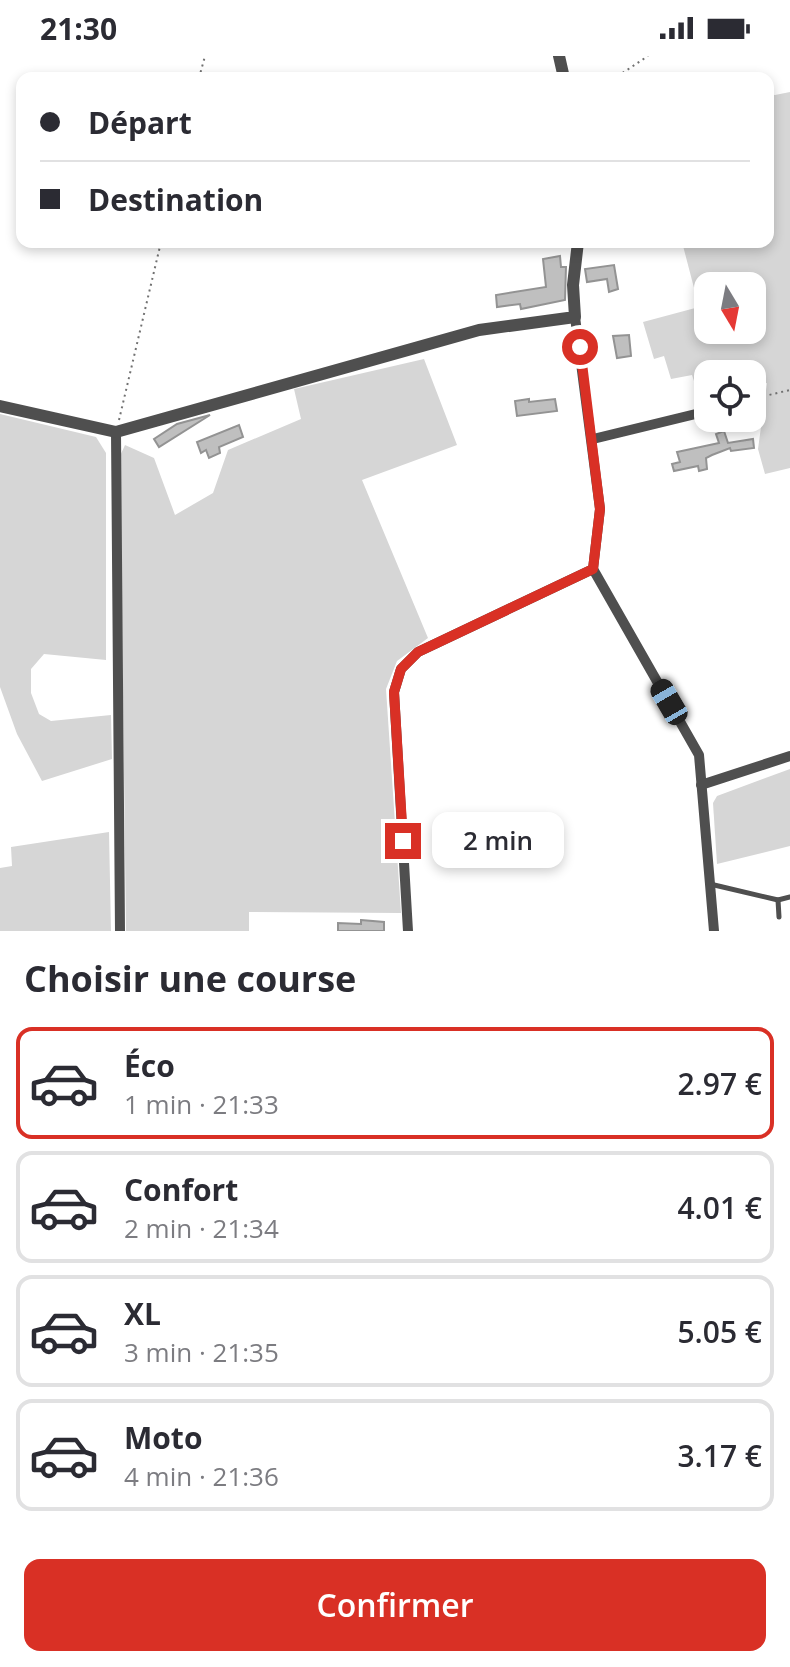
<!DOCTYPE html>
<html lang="fr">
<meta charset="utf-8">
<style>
body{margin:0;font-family:"Open Sans",sans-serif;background:#f7f7f7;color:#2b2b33;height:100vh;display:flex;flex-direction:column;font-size:30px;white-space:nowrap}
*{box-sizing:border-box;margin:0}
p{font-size:26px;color:#7c7c81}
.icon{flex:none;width:44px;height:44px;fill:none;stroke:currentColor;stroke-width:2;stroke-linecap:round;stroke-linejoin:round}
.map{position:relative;height:875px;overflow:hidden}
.panel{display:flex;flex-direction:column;background:#fff;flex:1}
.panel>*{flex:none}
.guide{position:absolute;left:16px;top:16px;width:758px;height:176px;border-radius:16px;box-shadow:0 4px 12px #0003;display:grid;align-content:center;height:176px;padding:0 24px;background:#fff}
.needle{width:52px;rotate:170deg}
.tools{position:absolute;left:694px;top:216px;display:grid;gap:16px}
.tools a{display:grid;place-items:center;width:72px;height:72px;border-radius:16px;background:#fff;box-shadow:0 4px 12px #0003;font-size:40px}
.end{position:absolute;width:36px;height:36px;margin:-18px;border:10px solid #d93025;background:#fff;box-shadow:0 0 0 4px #fff}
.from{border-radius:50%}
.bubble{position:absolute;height:56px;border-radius:16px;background:#fff;box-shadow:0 4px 12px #0003;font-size:26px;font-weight:600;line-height:56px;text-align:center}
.car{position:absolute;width:24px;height:48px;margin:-24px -12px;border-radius:10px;box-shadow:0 0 6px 2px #0007;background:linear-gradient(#222 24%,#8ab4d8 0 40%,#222 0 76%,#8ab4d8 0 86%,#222 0)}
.guide b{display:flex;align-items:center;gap:28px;height:76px;font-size:30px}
.guide b+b{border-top:2px solid #e1e1e2}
.guide i{width:20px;height:20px;background:#2b2b33}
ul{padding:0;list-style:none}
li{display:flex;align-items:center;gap:24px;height:112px;margin:0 16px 12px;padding:0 8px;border:4px solid #e1e1e2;border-radius:16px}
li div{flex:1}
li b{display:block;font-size:30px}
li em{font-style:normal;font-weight:600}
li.on{border-color:#d93025}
li>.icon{width:72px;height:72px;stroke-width:1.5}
h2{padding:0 24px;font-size:36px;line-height:96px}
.primary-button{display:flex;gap:16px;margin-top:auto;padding:16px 24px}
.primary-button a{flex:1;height:92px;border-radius:16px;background:#d93025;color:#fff;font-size:32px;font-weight:600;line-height:92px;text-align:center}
.status{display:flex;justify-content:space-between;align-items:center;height:56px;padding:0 40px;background:#fff;direction:ltr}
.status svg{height:22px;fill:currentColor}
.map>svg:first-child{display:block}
.green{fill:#d6d6d6;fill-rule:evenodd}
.building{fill:#bfbfbf;stroke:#939393;stroke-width:2}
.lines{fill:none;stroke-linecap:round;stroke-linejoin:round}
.path{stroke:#717171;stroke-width:2;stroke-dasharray:2 4;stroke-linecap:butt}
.service{stroke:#4f4f4f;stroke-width:5}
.minor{stroke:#4f4f4f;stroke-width:10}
.tertiary{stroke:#4f4f4f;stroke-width:12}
.route{stroke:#d93025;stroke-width:10}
</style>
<div class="status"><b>21:30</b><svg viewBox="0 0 49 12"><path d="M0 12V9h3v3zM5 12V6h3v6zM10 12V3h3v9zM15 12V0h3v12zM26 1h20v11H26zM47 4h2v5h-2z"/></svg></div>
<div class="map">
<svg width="790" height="875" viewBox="0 0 790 875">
<rect width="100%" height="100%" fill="#fff"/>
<g class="green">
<path d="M790,36V412L765,418L758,393L767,327L752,331V318H708V344L701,346L692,319L671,323L664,300L654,303L643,266L699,251L682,186H768V38L775,39ZM752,230V274H708V230Z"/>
<polygon points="424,303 457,389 362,424 428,582 397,605 386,633 401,857 249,856 249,875 126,875 120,400 125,389 154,402 175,459 213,437 228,394 301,363 294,333"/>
<polygon points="0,358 96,381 106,397 106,604 44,598 31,613 31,637 39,658 51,665 111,659 112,703 42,725 17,678 0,631"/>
<polygon points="790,713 790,790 717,808 713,747 717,740"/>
<polygon points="109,776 111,875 0,875 0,812 12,810 11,791"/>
</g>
<g class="building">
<polygon points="560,200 561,211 566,211 565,244 521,253 520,248 497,251 496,239 546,231 543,203"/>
<polygon points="614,209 618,233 609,236 607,223 587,226 585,213"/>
<polygon points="629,279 631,300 617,302 613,280"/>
<polygon points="529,343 529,346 555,343 557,355 517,360 515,345"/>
<polygon points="210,359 159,391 154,383 177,368"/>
<polygon points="239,369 243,381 219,391 220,397 209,402 206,394 201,397 197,386"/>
<polygon points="724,375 728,387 753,383 754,392 731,395 730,392 712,399 706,402 707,413 699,415 698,410 674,415 672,408 680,406 677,396 719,387 716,378"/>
<polygon points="361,864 384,866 384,875 338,875 338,867 361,868"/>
</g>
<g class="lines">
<g class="path">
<polyline points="575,20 621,18 648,0"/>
<polyline points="199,22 205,0"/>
<polyline points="752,343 790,334"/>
<polyline points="119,364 161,186"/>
</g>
<g class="service">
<polyline points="710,828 778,844 790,841"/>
<polyline points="778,844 779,861"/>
</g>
<g class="minor">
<polyline points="116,376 120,875"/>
<polyline points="593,383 708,355"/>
<polyline points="593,513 699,699 714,875"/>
<polyline points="701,729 790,700"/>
<polyline points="408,875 394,636 401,613 418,596 593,513 600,453 575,261"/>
</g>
<g class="tertiary">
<polyline points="559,0 564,22"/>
<polyline points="0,350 116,376 479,274 575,261 573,229 578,186"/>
</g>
</g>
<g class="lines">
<polyline class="route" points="403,785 394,636 401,613 418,596 593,513 600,453 580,291"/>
</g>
</svg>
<div class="tools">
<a><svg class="needle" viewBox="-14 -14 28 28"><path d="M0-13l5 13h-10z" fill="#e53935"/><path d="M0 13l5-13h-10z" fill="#7c7c81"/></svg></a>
<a><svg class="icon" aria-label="locate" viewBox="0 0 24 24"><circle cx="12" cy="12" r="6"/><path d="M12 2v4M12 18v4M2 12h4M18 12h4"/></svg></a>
</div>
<i class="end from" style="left:580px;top:291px"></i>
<i class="end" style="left:403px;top:785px"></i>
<div class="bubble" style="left:432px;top:756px;width:132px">2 min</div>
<i class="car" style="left:669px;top:646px;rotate:330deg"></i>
<div class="guide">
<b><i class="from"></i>Départ</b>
<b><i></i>Destination</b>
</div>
</div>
<section class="panel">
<h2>Choisir une course</h2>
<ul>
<li class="on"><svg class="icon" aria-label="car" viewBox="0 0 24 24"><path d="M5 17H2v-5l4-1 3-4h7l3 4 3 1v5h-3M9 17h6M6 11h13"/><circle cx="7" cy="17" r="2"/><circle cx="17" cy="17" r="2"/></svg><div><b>Éco</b><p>1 min · 21:33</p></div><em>2.97 €</em></li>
<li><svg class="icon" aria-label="car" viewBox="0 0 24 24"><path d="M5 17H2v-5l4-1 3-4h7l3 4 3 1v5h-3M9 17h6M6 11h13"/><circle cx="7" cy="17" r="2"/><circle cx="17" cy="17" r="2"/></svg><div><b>Confort</b><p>2 min · 21:34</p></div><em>4.01 €</em></li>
<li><svg class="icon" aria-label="car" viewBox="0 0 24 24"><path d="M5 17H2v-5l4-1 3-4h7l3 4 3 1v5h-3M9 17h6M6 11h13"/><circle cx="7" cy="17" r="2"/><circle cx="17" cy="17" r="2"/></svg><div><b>XL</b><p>3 min · 21:35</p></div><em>5.05 €</em></li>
<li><svg class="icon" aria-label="car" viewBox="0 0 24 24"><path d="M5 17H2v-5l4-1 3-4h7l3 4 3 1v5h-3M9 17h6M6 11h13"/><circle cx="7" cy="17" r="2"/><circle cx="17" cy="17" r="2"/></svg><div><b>Moto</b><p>4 min · 21:36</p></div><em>3.17 €</em></li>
</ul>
<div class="primary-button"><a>Confirmer</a></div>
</section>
